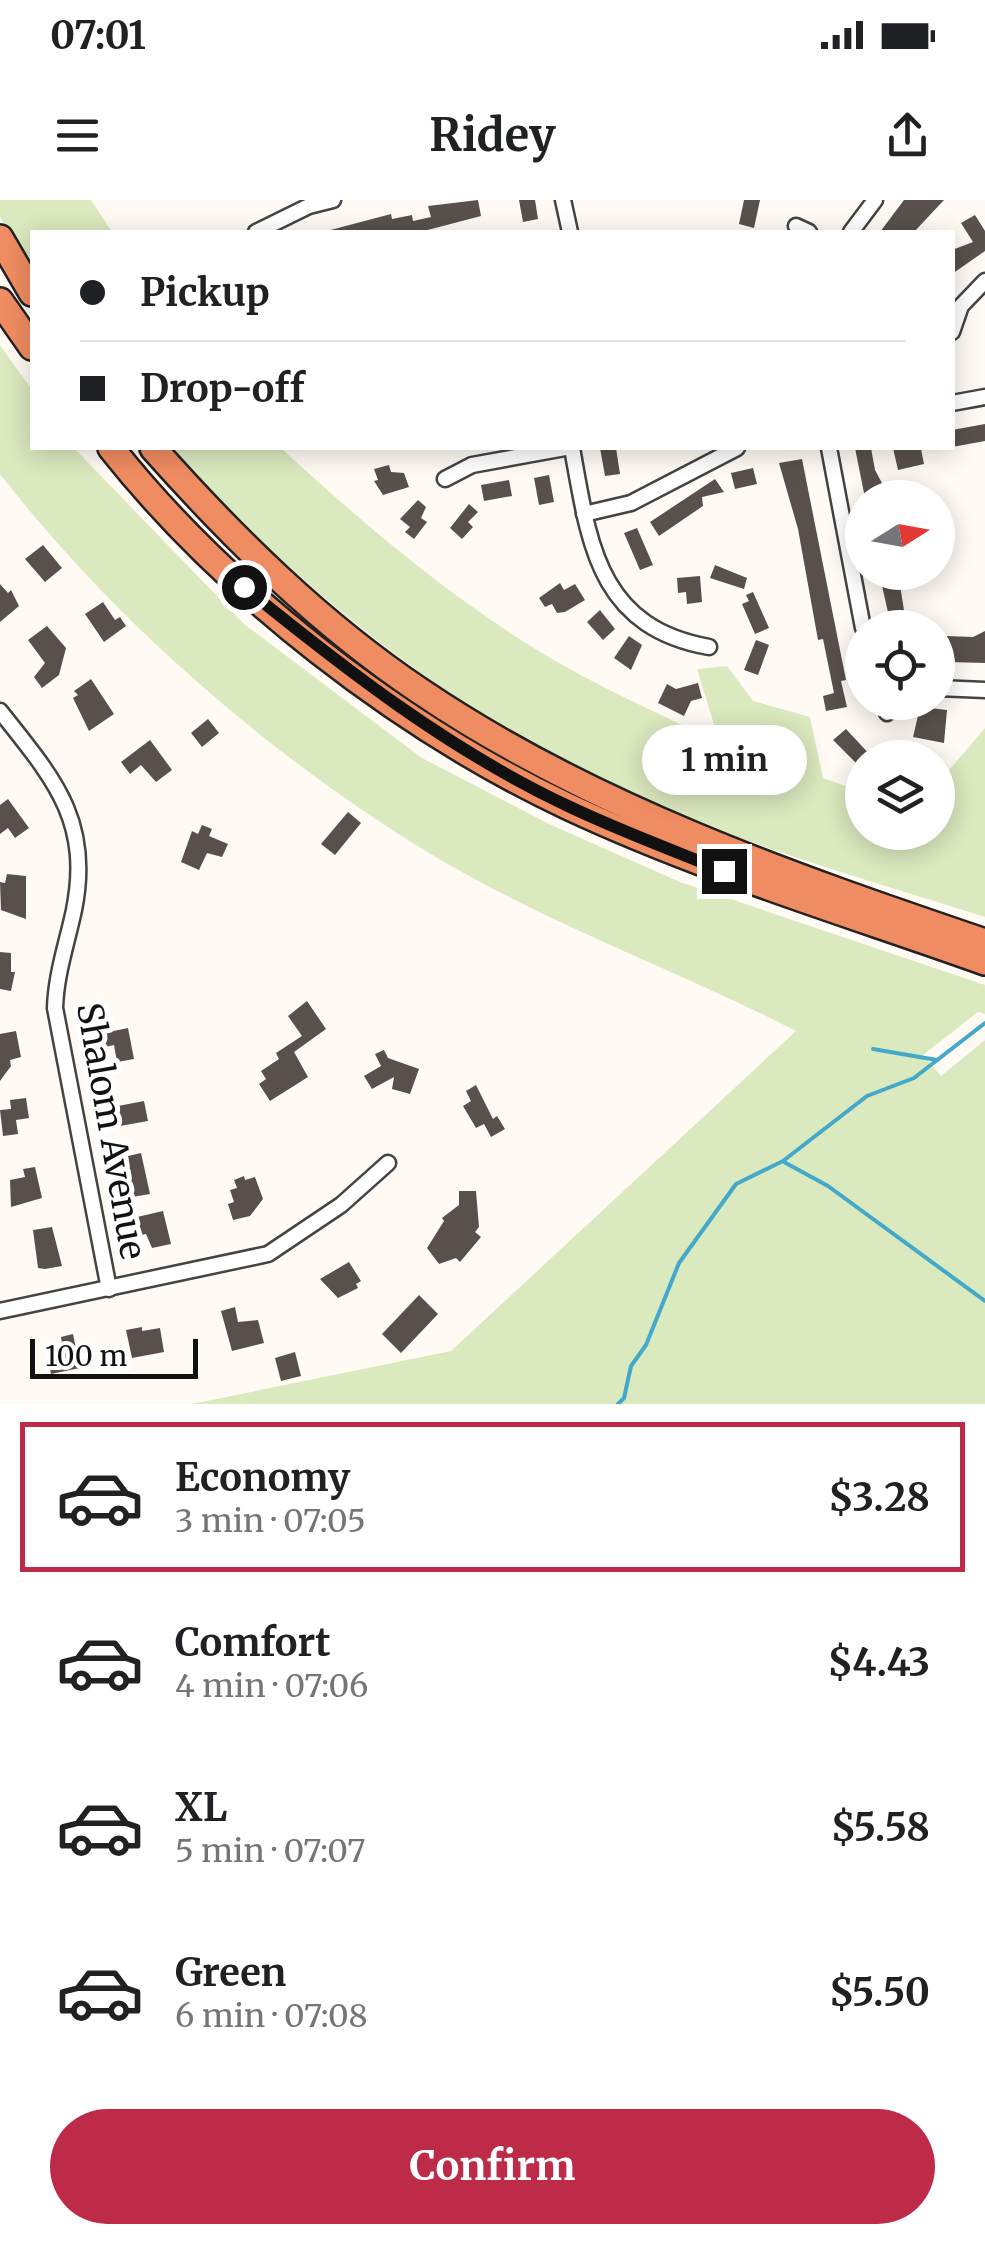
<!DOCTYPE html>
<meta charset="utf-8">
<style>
body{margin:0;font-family:Merriweather,serif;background:#f2f2f2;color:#202124;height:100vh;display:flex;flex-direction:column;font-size:38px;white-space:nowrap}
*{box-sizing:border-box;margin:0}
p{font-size:32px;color:#757577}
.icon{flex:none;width:55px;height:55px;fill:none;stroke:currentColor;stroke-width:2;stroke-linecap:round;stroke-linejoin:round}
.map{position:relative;height:1204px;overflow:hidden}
.side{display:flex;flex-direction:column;background:#fff;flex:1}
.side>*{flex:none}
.banner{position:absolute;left:30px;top:30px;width:925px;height:220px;border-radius:0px;box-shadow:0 5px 25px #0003;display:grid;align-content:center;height:220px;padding:0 50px;background:#fff}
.needle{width:65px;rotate:79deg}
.tools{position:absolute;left:845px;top:280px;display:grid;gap:20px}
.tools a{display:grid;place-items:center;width:110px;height:110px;border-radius:50%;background:#fff;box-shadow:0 5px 25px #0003;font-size:50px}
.scale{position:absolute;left:30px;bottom:25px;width:168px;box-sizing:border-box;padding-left:10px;border:5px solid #111;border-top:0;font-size:28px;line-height:35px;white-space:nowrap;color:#111;-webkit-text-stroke:8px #fff;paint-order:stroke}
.end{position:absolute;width:45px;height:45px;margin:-22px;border:12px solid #111;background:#fff;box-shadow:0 0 0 5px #fff}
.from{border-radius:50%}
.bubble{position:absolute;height:70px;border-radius:35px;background:#fff;box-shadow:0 5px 25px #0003;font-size:32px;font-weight:700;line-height:70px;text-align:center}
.banner b{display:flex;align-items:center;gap:35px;height:95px;font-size:38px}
.banner b+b{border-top:2px solid #e0e0e0}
.banner i{width:25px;height:25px;background:#202124}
ul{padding:18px 0 0;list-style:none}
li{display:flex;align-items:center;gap:30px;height:150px;margin:0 20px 15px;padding:0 30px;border:5px solid transparent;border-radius:0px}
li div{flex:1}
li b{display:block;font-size:38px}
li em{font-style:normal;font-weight:700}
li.active{border-color:#be2b49}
li>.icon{width:90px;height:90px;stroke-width:1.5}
.primary-button{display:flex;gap:20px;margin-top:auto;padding:20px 50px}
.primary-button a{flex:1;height:115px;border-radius:60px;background:#be2b49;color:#fff;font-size:40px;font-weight:700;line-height:115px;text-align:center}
.status{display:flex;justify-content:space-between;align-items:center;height:70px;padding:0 50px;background:#fff;direction:ltr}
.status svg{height:28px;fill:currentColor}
header{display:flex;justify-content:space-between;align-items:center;height:130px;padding:0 50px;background:#fff;font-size:45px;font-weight:700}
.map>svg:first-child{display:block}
.green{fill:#dbe9be}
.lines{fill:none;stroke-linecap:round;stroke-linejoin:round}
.stream{stroke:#43a9ca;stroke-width:4}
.building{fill:#59504d}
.minor-casing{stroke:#444;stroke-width:19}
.motorway-casing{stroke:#222;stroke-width:30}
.minor{stroke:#fff;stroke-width:14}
.motorway{stroke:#f08c61;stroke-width:25}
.route{stroke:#111;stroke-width:12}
.labels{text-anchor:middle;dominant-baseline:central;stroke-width:10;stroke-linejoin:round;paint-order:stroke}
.street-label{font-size:35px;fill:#111;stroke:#fff}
</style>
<div class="status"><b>07:01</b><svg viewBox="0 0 49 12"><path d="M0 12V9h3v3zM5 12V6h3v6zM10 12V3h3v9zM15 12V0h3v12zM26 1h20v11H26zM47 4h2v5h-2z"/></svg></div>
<header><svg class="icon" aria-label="menu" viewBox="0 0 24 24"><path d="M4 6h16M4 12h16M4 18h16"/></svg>Ridey<svg class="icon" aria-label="share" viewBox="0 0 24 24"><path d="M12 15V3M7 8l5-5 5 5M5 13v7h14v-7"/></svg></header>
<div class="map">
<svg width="985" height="1204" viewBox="0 0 985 1204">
<rect width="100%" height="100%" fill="#fffbf4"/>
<g class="green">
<polygon points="0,0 91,0 112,32 32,32 32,71 0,17"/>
<path d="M0,145L32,190V248H74L244,424L422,558L549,624L680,682L985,785V814L978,812L923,855L941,876L985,840V1204H192L451,1151L796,831C671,767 536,720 416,645C262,549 111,417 0,274Z"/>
<path d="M168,248H281C361,322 445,393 537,450C595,486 660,513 720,544L697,469L727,466L753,501L810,517L823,578L862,592V632H938V583L985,528V717C860,677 731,642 613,585C436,502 301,388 168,248Z"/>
</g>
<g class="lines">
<g class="stream">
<polyline points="873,849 937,860"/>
<polyline points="784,962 828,986 985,1101"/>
<polyline points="618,1204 624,1198 631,1166 646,1145 679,1063 736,984 783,961 867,896 914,878 985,823"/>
</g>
</g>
<g class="building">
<polygon points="478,0 481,16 420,32 323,32 391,14 392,19 412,15 413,21 431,17 428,6"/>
<polygon points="519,0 535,0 538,19 523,22"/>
<polygon points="744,0 760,0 754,28 739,24"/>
<polygon points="904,0 944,0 914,32 880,32"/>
<polygon points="975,15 985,31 985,51 952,74 952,50 973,42 961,23"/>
<polygon points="985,224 985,241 952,247 952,230"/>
<polygon points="600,248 616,248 620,274 605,276"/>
<polygon points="855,248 871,248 875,270 889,296 865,298"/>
<polygon points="893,248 921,249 924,264 898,270"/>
<polygon points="802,259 846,480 841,481 847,507 826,511 823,496 834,493 823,439 818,440 798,329 779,263"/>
<polygon points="389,265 391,272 404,273 409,287 383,295 374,281 378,280 374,269"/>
<polygon points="753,268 757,284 735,289 731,273"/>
<polygon points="549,275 554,302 539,305 534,278"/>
<polygon points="715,279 724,292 702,297 703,306 659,336 650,322"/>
<polygon points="509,280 512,296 484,301 481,285"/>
<polygon points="418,300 426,307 421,318 427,322 414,339 405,332 410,327 400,319"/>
<polygon points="469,304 478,312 468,322 473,327 462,339 450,328"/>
<polygon points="637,328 653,365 640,370 624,333"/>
<polygon points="43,345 62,368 45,382 25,359"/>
<polygon points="715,365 747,378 744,389 710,378"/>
<polygon points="879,372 898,372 906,423 891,426"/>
<polygon points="700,376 702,402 687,404 686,392 678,393 677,378"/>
<polygon points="560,383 564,390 575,384 585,400 565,412 557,413 552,404 545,407 539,398"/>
<polygon points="0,384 8,393 11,390 19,406 0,422"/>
<polygon points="753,392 769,428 755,434 742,404 749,401 746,395"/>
<polygon points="103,402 115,420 120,417 126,426 104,442 85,414"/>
<polygon points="600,410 615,429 603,440 587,422"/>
<polygon points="47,426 66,448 59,475 42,488 34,477 45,463 28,440"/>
<polygon points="985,431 985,463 947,462 947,436 973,437"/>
<polygon points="629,436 642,445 631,470 614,458"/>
<polygon points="756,440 769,445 758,475 744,470"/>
<polygon points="91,479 114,514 89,531 73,498 78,495 74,491"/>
<polygon points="698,483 702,498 691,501 684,516 658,503 667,484 676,489"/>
<polygon points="920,507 947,510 944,543 913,537"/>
<polygon points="208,519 219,533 202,547 191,533"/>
<polygon points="846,529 873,558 862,558 862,569 833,540"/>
<polygon points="150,540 172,570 156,582 141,565 130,574 121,562"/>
<polygon points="8,599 29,628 15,638 8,628 0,634 0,605"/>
<polygon points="348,612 361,623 335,655 321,644"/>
<polygon points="202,625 212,629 209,636 228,644 222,657 207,653 199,670 181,662 192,631 198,634"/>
<polygon points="7,674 26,676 26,719 1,710 0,682 5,683"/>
<polygon points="0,752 11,753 11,772 15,772 11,791 0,789"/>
<polygon points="307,801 326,829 294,852 308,877 270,901 259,884 266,879 261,871 279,859 276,853 302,836 288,816"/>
<polygon points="128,828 134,859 117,862 114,845 101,848 99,834"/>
<polygon points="16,831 21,857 10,860 11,866 0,881 0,834"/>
<polygon points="384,850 388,858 419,869 410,894 392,889 394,877 372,889 364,876 381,866 375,854"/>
<polygon points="476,885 493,919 497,916 505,929 491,937 484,924 476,928 463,906 471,901 466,891"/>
<polygon points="26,898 29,918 16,920 18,934 3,936 0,910 11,909 10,900"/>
<polygon points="144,901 148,921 120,926 118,906"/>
<polygon points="141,953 150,994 132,997 128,956"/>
<polygon points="35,967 42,998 11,1007 10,980 25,977 23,969"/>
<polygon points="244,976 245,980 255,977 263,999 250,1016 233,1020 228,1004 234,1002 230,990 237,988 234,980"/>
<polygon points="459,991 476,991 479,1027 475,1032 481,1037 460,1062 456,1058 439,1064 427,1048 444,1021 442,1018 459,1005"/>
<polygon points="163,1011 171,1044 152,1048 146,1034 141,1035 137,1017"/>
<polygon points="52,1027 62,1066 45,1069 38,1068 33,1030"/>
<polygon points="349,1062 361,1081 356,1084 358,1088 338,1098 320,1079"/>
<polygon points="419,1095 438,1114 401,1153 382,1134"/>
<polygon points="235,1107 238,1122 258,1120 264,1143 232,1151 221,1111"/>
<polygon points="142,1127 142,1131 160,1128 164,1152 132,1158 126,1130"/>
<polygon points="73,1134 80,1168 51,1174 47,1153 63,1150 61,1137"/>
<polygon points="295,1152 301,1176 281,1181 275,1158"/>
</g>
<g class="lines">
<g class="minor-casing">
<g id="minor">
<polyline points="563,0 570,32"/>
<polyline points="796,26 809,32"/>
<polyline points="256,32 309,6 333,0"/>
<polyline points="851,32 875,0"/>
<polyline points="952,132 961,106 985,81"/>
<polyline points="952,203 985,197"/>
<path d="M572,248C589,342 597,427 709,447"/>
<polyline points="829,248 863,428"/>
<polyline points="445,279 472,265 565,248"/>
<polyline points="584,314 631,303 737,248"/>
<polyline points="938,488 985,490"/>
<path d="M0,511C53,578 92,620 74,710C67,743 56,774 55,808L109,1089"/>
<polyline points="887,513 892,502"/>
<polyline points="0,1111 268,1054 341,1005 388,963"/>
</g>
</g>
<g class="motorway-casing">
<g id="motorway">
<polyline points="0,38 32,93"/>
<polyline points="0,101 32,147"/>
<path d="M111,248C226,393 400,527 567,606C701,669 845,712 985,762"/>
<path d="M153,248C232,337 320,424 420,491C591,607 791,676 985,742"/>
</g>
</g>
<use href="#minor" class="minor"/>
<use href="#motorway" class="motorway"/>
</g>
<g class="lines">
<path class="route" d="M244,387C345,469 449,550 568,606C618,630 672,650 724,671"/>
</g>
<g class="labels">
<g class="street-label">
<text transform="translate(111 931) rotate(80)">Shalom Avenue</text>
</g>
</g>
</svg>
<div class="tools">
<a><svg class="needle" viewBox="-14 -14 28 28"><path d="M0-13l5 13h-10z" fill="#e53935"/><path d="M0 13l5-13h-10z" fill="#757577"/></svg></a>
<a><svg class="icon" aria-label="locate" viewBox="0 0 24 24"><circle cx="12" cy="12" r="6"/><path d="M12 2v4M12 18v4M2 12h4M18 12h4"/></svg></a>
<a><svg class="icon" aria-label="layers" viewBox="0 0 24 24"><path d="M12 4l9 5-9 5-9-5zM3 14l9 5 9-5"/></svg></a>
</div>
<div class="scale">100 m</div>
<i class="end from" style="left:244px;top:387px"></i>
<i class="end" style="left:724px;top:671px"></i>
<div class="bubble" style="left:642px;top:525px;width:165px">1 min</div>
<div class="banner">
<b><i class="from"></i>Pickup</b>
<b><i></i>Drop-off</b>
</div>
</div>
<section class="side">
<ul>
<li class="active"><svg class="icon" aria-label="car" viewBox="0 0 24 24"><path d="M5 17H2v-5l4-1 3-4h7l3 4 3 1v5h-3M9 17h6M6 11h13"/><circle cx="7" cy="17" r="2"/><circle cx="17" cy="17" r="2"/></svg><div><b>Economy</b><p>3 min · 07:05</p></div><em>$3.28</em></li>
<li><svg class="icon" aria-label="car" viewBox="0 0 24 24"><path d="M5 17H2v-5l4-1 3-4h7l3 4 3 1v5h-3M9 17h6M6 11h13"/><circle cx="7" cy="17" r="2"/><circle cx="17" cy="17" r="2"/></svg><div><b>Comfort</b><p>4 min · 07:06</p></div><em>$4.43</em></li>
<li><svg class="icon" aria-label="car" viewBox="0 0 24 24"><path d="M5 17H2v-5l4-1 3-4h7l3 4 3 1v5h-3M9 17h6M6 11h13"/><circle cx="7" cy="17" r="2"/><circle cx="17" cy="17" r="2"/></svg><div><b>XL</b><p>5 min · 07:07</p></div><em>$5.58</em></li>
<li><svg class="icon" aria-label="car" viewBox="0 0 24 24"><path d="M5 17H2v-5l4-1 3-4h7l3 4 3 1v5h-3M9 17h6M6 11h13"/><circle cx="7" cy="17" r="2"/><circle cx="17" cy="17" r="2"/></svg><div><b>Green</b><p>6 min · 07:08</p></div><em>$5.50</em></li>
</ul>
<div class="primary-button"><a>Confirm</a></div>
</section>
